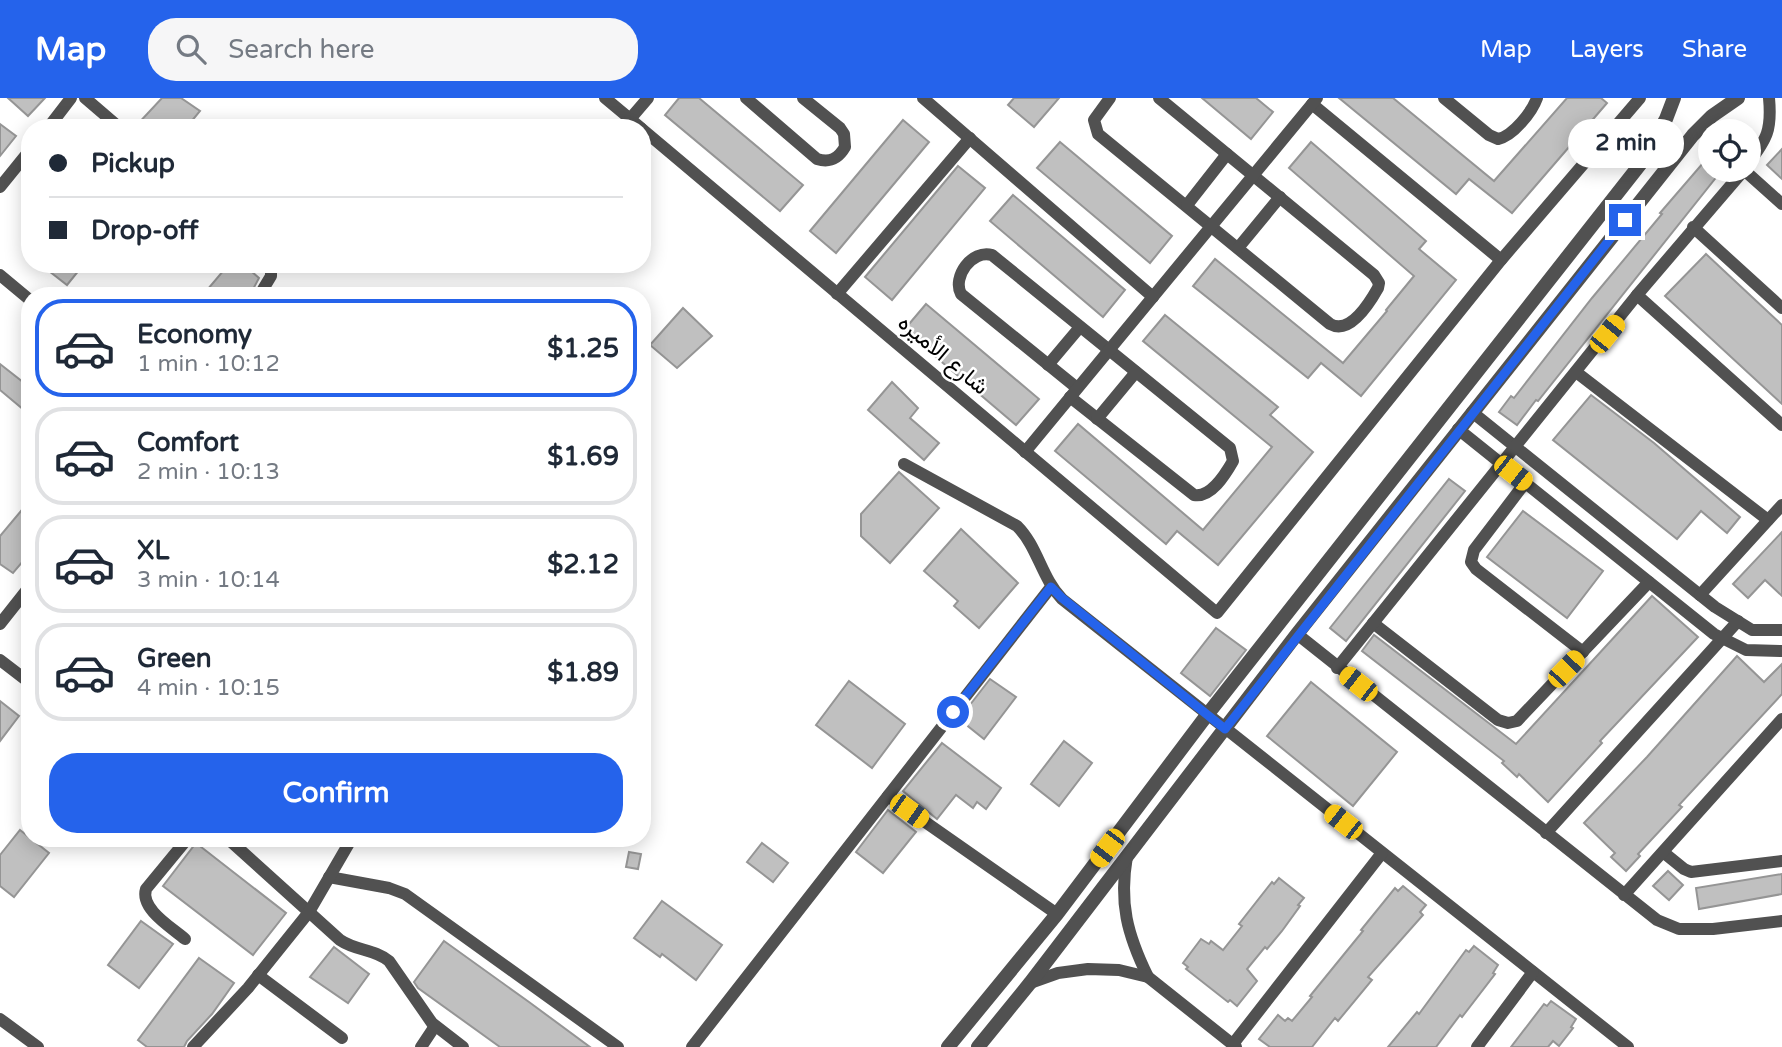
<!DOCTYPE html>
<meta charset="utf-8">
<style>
body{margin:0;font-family:"Varela Round",Vazirmatn,sans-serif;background:#f6f6f7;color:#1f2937;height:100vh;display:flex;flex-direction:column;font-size:26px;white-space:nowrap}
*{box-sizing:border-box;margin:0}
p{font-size:23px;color:#747a83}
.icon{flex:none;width:38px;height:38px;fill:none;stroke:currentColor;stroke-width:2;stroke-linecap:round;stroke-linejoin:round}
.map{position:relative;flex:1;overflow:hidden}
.panel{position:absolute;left:21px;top:189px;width:630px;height:560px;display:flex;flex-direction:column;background:#fff;border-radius:28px;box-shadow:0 4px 18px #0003}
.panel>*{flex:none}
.hud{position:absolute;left:21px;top:21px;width:630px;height:154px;border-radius:28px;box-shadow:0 4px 18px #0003;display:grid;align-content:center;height:154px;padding:0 28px;background:#fff}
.buttons{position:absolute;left:1698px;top:21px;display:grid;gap:14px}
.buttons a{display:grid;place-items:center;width:63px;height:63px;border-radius:50%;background:#fff;box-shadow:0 4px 18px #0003;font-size:35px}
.end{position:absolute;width:32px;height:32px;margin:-16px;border:9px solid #2563eb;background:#fff;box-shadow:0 0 0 4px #fff}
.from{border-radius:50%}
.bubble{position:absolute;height:49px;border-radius:24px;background:#fff;box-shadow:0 4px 18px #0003;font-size:23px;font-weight:700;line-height:49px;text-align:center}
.car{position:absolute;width:21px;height:42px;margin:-21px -10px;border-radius:9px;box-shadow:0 0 5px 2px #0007;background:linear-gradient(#f5c518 24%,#345 0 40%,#f5c518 0 76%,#345 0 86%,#f5c518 0)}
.hud b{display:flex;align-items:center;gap:24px;height:66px;font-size:26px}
.hud b+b{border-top:2px solid #e0e1e3}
.hud i{width:18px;height:18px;background:#1f2937}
ul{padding:12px 0 0;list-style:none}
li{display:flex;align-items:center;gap:21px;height:98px;margin:0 14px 10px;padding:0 14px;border:4px solid #e0e1e3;border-radius:28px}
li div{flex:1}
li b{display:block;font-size:26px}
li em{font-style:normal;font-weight:700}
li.active{border-color:#2563eb}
li>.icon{width:63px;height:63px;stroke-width:1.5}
.cta{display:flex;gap:14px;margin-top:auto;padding:14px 28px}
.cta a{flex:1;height:80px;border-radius:28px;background:#2563eb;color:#fff;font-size:28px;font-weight:700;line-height:80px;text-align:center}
header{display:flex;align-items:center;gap:42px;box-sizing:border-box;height:98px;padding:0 35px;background:#2563eb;color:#fff}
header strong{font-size:33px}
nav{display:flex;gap:38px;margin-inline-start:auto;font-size:24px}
.search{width:490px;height:63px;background:#f6f6f7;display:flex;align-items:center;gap:18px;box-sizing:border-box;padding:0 24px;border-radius:28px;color:#747a83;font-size:26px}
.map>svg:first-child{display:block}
.building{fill:#c0c0c0;stroke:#959595;stroke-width:2}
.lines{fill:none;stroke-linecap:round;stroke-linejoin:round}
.minor{stroke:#515151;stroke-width:12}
.tertiary{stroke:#515151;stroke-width:14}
.route{stroke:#2563eb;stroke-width:9}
.labels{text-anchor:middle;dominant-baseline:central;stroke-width:5;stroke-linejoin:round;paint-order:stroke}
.street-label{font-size:23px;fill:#000;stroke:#fff}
</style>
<header>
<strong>Map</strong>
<div class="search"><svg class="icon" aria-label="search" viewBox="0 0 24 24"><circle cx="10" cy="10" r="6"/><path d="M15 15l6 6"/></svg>Search here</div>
<nav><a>Map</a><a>Layers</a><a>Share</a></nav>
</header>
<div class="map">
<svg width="1782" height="949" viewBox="0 0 1782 949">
<rect width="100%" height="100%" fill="#fff"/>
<g class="building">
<polygon points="8,0 45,0 28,18"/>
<polygon points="162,0 181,0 200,13 186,30 134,30"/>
<polygon points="679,0 699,0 803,87 780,113 665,17"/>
<polygon points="1014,0 1059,0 1034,29 1008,7"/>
<polygon points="1202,0 1256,0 1273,14 1251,41"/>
<polygon points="1339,0 1393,0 1494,83 1567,0 1601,0 1607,5 1512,115 1469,81 1456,96"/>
<polygon points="903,22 929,44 836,155 810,133"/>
<polygon points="0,26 16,38 0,58"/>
<polygon points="1060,44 1172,138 1150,165 1037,70"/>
<polygon points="1311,44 1426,143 1419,151 1456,182 1361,298 1321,265 1308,280 1193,188 1215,161 1343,265 1387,213 1386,212 1414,178 1289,70"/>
<polygon points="1782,51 1782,81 1767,67"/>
<polygon points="1710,57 1710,72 1722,72 1538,303 1536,302 1517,327 1499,314 1511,298 1514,300 1592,200 1662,116 1660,115"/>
<polygon points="958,68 985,90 892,202 865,179"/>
<polygon points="1013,97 1125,192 1103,219 990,123"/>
<polygon points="1706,156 1782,227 1782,306 1665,198"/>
<polygon points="40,166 84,166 67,187"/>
<polygon points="229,166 243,166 259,180 250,197 202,198"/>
<polygon points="926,206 1039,301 1016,327 904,232"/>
<polygon points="683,210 712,238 677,270 650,247"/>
<polygon points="1165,217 1278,309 1270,317 1313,354 1218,467 1177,433 1166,446 1055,353 1078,326 1203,432 1272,349 1143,243"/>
<polygon points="0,266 23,284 30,275 30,317 0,292"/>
<polygon points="892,284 918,310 910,320 939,345 924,362 868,312"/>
<polygon points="1591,297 1654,345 1740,419 1727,435 1701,413 1677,441 1553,342"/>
<polygon points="899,374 939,410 890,465 861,438 861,416"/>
<polygon points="1449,381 1465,393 1346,543 1330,530"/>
<polygon points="21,413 30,421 30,455 13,475 0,466 0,438"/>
<polygon points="1523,413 1603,473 1567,520 1487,459"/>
<polygon points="961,431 1018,485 979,530 954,508 958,503 924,473"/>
<polygon points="1782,434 1782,498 1765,482 1748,500 1733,486"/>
<polygon points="1652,498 1698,539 1600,643 1602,645 1548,704 1519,676 1517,679 1502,665 1504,663 1362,553 1374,537 1516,646"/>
<polygon points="1216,530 1246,552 1210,598 1181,575"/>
<polygon points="1737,558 1764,584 1782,566 1782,596 1679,707 1682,709 1638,756 1640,758 1626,773 1611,759 1615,755 1584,725 1647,659"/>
<polygon points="990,581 1016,599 984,641 959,621"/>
<polygon points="849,583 905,626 872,670 816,627"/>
<polygon points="1311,584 1397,654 1353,708 1267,638"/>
<polygon points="0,603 19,618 0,643"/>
<polygon points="1064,643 1092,665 1059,708 1031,686"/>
<polygon points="942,645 1001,690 986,711 977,704 973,710 956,697 937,721 903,693"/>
<polygon points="888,712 916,734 883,775 856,754"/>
<polygon points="20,732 49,755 14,799 0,788 0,757"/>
<polygon points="196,745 286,815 253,857 163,788"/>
<polygon points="762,745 788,765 773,784 747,764"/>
<polygon points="629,754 641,756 638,771 626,769"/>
<polygon points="1668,773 1683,787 1669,802 1653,788"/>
<polygon points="1782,776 1782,796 1699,811 1696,790"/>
<polygon points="1279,780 1304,800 1298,807 1300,808 1282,833 1267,851 1265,849 1247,871 1257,883 1237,908 1230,902 1228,904 1186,871 1188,869 1183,865 1201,841 1209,846 1211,843 1223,852 1242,828 1239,826 1272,784 1274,786"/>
<polygon points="1403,788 1426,807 1420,814 1423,817 1368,879 1372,882 1338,923 1335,920 1312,949 1270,949 1259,941 1278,917 1285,923 1288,920 1292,923 1312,899 1310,898 1363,833 1361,832 1395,790 1398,793"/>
<polygon points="662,803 722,847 696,882 662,856 660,859 634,840"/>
<polygon points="141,823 173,846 139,890 108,867"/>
<polygon points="444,843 529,904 590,949 500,949 418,890 414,884"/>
<polygon points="1474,848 1498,867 1493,875 1495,876 1462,919 1460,917 1436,949 1388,949 1417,914 1419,916 1466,852 1469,854"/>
<polygon points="334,849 369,876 348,905 310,879"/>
<polygon points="199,860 234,885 212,916 187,943 184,949 147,949 138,942"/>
<polygon points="1551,903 1576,921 1571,929 1573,930 1559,948 1553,943 1548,949 1511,949 1544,906 1547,908"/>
</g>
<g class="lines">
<g class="minor">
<polyline points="85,0 120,30"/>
<polyline points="605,0 641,30"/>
<path d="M746,0L817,61C830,65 838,61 845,49L844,36L840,30L803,0"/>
<polyline points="923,0 1153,199"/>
<path d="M1110,0L1094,22L1098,36L1330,226C1350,237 1369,206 1378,190L1379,185L1374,177L1159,0"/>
<path d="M1444,0L1489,37L1498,41C1513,38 1532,14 1537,0"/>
<polyline points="1312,6 1501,162"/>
<polyline points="630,21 648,0"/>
<polyline points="48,30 71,0"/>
<polyline points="642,31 1217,515 1501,162 1640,0"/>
<path d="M1748,66C1767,41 1772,32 1769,0"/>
<polyline points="1744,72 1782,106"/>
<polyline points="0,89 30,52"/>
<polyline points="1187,107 1227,56"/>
<polyline points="1693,129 1782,210"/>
<polyline points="1238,150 1280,99"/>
<polyline points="0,177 30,202"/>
<polyline points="837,196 970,40"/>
<polyline points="1637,197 1782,327"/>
<polyline points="259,198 271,178 271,166"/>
<polyline points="1048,267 1080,229"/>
<polyline points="1576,274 1768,422"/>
<path d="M1070,299L1194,397C1211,400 1225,377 1233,363L1230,350L992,157C972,151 952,179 961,196L1077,290"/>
<polyline points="1472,314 1715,509 1752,532 1782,532"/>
<polyline points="1097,321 1136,274"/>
<polyline points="1458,331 1714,536 1746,552 1782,553"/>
<polyline points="1025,354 1317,0"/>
<path d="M904,366L1017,428C1038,449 1041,479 1062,501L1628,949"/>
<polyline points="1525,385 1474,452 1471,464 1476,471 1583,554"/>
<polyline points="1700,497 1782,407"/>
<polyline points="1373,525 1498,622 1508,625 1517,623 1649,484"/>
<polyline points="0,526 30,488"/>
<polyline points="1297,536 1657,822 1679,831 1713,831 1782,823"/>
<polyline points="0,562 30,585"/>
<polyline points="1337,570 1637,197 1744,72"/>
<polyline points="888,698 1057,816"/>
<polyline points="1546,735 1738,523"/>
<path d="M227,740L340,842C356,853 375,851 389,863L432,925L463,949"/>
<polyline points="1663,754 1684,771 1691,774 1782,763"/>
<path d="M1127,758C1119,805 1127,836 1148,879"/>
<polyline points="329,779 389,790 405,796 618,949"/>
<polyline points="1624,797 1782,621"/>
<path d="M185,841C171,829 140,811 146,791L188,740"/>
<polyline points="258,877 342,940"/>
<polyline points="1030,885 1058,875 1088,871 1119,872 1148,879 1236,949"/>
<polyline points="0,921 38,949"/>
<polyline points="1233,946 1382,755"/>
<polyline points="193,949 248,890 309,814 352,740"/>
<polyline points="421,949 435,928"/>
<polyline points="692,949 1051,489"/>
<polyline points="1477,949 1533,874"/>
</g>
<g class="tertiary">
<polyline points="948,949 1057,816 1207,617 1642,64 1666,21 1674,0"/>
<polyline points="978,949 1030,885 1297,536 1693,37 1712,18 1738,0"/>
</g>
</g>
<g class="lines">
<polyline class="route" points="953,614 1051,489 1062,500 1225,631 1625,122"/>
</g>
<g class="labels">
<g class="street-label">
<text transform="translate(943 257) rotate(40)">شارع الأميره</text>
</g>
</g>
</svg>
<div class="buttons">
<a><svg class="icon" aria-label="locate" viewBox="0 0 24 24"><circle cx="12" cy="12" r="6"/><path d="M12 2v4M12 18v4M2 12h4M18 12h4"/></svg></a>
</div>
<i class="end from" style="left:953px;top:614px"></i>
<i class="end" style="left:1625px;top:122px"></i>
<div class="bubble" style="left:1568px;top:21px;width:116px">2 min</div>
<i class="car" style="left:1607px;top:236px;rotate:39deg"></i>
<i class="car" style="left:1513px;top:375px;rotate:128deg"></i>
<i class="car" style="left:1566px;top:571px;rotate:44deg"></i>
<i class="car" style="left:1358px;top:586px;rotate:308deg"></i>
<i class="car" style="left:909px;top:713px;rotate:125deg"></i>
<i class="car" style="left:1343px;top:724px;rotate:308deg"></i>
<i class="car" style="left:1107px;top:750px;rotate:217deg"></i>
<div class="hud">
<b><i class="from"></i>Pickup</b>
<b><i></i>Drop-off</b>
</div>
<section class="panel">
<ul>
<li class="active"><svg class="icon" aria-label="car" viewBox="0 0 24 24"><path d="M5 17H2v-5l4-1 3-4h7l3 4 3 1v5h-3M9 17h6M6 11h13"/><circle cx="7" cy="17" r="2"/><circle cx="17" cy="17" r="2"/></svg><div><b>Economy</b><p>1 min · 10:12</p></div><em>$1.25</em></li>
<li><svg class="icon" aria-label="car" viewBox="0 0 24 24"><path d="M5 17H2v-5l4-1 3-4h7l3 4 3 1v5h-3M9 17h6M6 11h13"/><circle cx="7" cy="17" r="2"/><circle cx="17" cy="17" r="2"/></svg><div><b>Comfort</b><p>2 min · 10:13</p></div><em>$1.69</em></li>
<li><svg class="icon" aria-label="car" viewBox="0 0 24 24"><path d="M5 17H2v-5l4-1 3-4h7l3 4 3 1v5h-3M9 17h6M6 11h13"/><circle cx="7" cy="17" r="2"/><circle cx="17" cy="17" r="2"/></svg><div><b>XL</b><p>3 min · 10:14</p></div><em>$2.12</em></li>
<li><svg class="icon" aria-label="car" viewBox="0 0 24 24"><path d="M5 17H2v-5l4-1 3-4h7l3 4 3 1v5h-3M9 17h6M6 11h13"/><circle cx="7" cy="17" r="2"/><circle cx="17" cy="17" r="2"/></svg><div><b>Green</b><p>4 min · 10:15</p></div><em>$1.89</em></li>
</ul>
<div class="cta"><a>Confirm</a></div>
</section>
</div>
